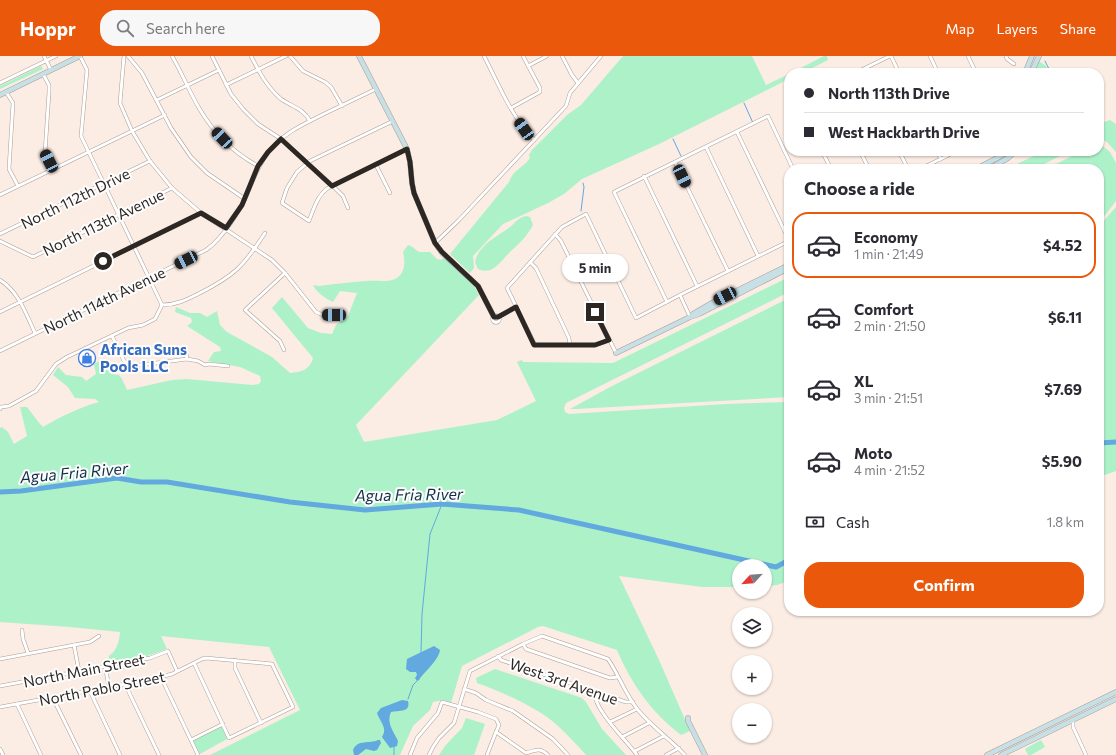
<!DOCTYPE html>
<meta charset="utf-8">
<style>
body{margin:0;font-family:Commissioner,sans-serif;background:#f7f7f7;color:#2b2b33;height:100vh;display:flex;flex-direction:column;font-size:15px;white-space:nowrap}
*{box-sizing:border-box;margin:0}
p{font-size:13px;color:#7c7c81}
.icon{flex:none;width:22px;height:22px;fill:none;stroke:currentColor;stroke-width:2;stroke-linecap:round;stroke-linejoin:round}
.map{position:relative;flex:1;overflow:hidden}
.sheet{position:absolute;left:784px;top:108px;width:320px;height:452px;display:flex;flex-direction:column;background:#fff;border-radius:16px;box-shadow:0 1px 3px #0004}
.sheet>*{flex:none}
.guide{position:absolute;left:784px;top:12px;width:320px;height:88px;border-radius:16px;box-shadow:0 1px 3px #0004;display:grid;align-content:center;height:88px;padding:0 20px;background:#fff}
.needle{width:26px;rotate:244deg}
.controls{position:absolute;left:732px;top:503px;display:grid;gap:8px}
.controls a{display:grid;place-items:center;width:40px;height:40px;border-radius:50%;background:#fff;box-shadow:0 1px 3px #0004;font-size:20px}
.end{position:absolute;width:18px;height:18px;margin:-9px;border:5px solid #2d2724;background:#fff;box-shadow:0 0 0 2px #fff}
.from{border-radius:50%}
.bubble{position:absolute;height:28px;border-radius:14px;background:#fff;box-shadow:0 1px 3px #0004;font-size:13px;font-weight:700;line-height:28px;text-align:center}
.car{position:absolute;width:12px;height:24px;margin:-12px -6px;border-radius:5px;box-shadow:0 0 3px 1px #0007;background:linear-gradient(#222 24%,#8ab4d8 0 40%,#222 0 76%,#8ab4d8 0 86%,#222 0)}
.guide b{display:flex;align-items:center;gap:14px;height:38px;font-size:15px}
.guide b+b{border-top:1px solid #e1e1e2}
.guide i{width:10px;height:10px;background:#2b2b33}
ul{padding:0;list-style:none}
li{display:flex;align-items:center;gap:12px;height:66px;margin:0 8px 6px;padding:0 12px;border:2px solid transparent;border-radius:16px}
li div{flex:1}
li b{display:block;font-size:15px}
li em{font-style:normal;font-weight:700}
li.on{border-color:#ea580c}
li>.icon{width:36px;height:36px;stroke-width:1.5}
h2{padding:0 20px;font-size:18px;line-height:48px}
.pay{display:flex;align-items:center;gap:10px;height:44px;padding:0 20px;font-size:15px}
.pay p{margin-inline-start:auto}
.button{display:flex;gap:8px;margin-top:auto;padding:8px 20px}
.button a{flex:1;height:46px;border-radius:16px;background:#ea580c;color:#fff;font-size:16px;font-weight:700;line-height:46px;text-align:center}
header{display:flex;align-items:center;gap:24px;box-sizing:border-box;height:56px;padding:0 20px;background:#ea580c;color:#fff}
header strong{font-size:19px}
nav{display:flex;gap:22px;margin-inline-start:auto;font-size:14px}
.search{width:280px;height:36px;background:#f7f7f7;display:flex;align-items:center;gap:10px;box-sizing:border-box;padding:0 14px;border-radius:16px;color:#7c7c81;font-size:15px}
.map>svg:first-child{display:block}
.green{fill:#adf1c9}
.water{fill:#61a9df}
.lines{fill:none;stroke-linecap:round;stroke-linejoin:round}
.stream{stroke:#61a9df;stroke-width:1}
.river{stroke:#61a9df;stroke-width:5}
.street-casing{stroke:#ab9d95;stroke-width:4}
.secondary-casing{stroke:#ab9d95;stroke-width:5.5}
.street{stroke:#fff;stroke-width:3}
.secondary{stroke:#c6e0e6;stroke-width:4.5}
.route{stroke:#2d2724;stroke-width:5}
.labels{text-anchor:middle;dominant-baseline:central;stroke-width:4;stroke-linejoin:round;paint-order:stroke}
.street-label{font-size:15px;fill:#2d2724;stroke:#fdfdfd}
.shop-label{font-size:15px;font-weight:bold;fill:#366cbe;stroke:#fdfdfd;text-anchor:start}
.water-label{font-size:16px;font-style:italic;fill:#123148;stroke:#fdfdfd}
</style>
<header>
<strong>Hoppr</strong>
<div class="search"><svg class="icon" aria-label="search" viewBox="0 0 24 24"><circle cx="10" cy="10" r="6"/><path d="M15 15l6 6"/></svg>Search here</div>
<nav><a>Map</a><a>Layers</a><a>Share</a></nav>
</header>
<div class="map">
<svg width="1116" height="699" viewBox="0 0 1116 699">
<rect width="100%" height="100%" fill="#fbece4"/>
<g class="green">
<path d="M623,0H752L766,29L789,18V23L659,88L582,123L564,138L548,147L503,168L473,200L474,212L470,217L450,198L509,126C513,114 523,112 530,102L529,99L532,94L567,59L581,49Z"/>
<polygon points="824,0 827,0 828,4 802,17 791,17"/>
<polygon points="1039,5 1046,10 1049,17 1034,17"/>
<polygon points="41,10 43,13 0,33 0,30"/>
<polygon points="1110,64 1116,68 1116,96 1107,86 1099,82 1099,68"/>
<polygon points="1099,87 1110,96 1116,107 1116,145 1099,167 1099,113 1046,113 1082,95 1099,95"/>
<polygon points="1044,95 1070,95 1034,113 1007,113"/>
<polygon points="1116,151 1116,415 1099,421 1099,172 1100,169"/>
<path d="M526,160L530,161L533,169C527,180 520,187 511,195C501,204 494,220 478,213L475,206C479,188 497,181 510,171C516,166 518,162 526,160Z"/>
<path d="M408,189L411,190L419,196H430L437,203L441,204L445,201L473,228L479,239L356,369L364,386L497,364L536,345L517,306L522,304L523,306L613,307L789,221V236L566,347L564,352L565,356L569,358L726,348L789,346V525L777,529L765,530V510H739V531H702L619,520L659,604L690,675L681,679C652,657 631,628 617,594L543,570L538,571L462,610L451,647L443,644L433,646L430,654L413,670L400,699H210L300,654L269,591L161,580L167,593L147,600L109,607V600C117,594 119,586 120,576L70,571L0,566V372L2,371L8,376L14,388L27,380L20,351H27L40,368L43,371C62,360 78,352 99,346L95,343L75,342L68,331L53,319L58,311L66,319L82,321L86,325L96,318L94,308L100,305L111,318L119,319L122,323L127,334L172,324L187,323L252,329L259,328L261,325L260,320L240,311L208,305L214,296L221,295L220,291L187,270L192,266L191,262L175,256L176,251L190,257H200L207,261L217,255L220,269L227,276L272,301L290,317C301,316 310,314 313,302L272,252L282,241L308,272L321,277L332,278L336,269L348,260L357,237L340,235L333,246C325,242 317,237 313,229L319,230C335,228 350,226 366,225C376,224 389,227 397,222C406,216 405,204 403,196Z"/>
<polygon points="789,242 789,341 576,353 570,353 612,330"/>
<path d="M495,613L582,642L586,646L602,673L626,699H586C577,689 568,679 558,670C539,652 502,636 477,627L476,622Z"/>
<polygon points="466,662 485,668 474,699 439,699 445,690 462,672"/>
<polygon points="223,668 229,682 198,699 191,684"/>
<polygon points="1041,684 1045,691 1031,699 1028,699 1025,693"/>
</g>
<g class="water">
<path d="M434,590L440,594C439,604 424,616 419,624L417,625L415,622L417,619L416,616H410L406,613L407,603Z"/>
<path d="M402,644L408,645C411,657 399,654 391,656C386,667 394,676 398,685L397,690L390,692L382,681C388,672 380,666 377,657L381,652Z"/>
<path d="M378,684H380L381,687L377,694L374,695L366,693L358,699H354L353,694C358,683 369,688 378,684Z"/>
</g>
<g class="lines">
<g class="stream">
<polyline points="1045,5 1051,17"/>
<polyline points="744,47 753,67"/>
<polyline points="673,83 681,100"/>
<polyline points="581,155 584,131 583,127"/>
<polyline points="421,597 422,558 430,478 442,448"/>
<polyline points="408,643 413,629 417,625"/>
<polyline points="394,690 394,699"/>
</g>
<g class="river">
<polyline points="1099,387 1116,386"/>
<polyline points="0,436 21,435 117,422 141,426 167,426 290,446 365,454 442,448 519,454 776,511 789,504"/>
</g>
<g class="street-casing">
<g id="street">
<polyline points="44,0 51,14"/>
<polyline points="80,0 87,14 81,80 162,249"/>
<polyline points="124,0 120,47 132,75 150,105 172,132 201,157 272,204 285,217 316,256 323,259 334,259"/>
<polyline points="128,0 142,17 171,72 191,101 207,117 245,143"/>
<path d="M172,0C182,17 189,35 199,52C213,76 234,97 258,110"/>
<polyline points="212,0 231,38 243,53 258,68 281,83 333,130 343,140 348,152"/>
<path d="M251,0C259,16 267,31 281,43C291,50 304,53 310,65"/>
<polyline points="290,0 303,15 325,26 331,31 342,50"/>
<path d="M484,0C499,29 511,60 534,84"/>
<polyline points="562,0 572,19 578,27"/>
<polyline points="891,0 899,17"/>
<polyline points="930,0 938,17"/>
<polyline points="968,0 976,17"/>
<polyline points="1006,0 1007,3 1014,8"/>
<polyline points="528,10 547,0"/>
<polyline points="855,17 890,0"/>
<polyline points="43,18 49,29 49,36 45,97 53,113"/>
<polyline points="0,27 56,0"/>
<polyline points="226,29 286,0"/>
<polyline points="6,36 13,47 9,113 18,130"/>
<polyline points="157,44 219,14"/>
<polyline points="511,52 540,36 540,32 523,0"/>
<path d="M393,65L310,105L297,116L287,132L282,147L309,165C314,152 317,140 328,132L407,93"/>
<polyline points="737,76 789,184"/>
<polyline points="706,91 758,200"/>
<polyline points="822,95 831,113"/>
<polyline points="860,95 869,113"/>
<polyline points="899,95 908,113"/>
<polyline points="937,95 941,103"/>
<polyline points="675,106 728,215"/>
<polyline points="376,109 390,137"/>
<polyline points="920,113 957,95"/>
<polyline points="644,120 697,230"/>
<polyline points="0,139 165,59"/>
<polyline points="0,178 150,105"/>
<polyline points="555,178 561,185 616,297"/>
<polyline points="0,185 33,201 172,132"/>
<polyline points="435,187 459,164 566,50 570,37 601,0"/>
<polyline points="530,206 536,212 569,282 570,289"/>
<path d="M0,224C19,236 26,258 35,277"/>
<polyline points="680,239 690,261"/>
<polyline points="667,246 614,136 768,60 793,113"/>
<path d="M162,249C176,249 186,244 198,238C234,220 243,211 265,177"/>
<polyline points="0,256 201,157"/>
<circle cx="496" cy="263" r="3.5"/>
<polyline points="498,261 516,251"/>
<polyline points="112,280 124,305 133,310 187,303 198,305 205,309 209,308 228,310"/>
<polyline points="609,284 595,289 535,289 507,232 562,171 586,158 636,262 680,239 789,185"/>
<polyline points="284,294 280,285 245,254 285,217"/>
<path d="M0,295L206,194C222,183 241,154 248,136C254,122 258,110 267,98C282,77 304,68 326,57C343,49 359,41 376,33"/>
<polyline points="186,297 187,303"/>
<polyline points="0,353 1,351 9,350 36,335 56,308 67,301 128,272 143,269 155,263 162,249"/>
<polyline points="22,574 23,583 28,597"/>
<polyline points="523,588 526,593 610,622 617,621"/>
<polyline points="74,589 79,615"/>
<polyline points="498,600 501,604 626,646 633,646"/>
<polyline points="0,603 90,586 99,580"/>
<polyline points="235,604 235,612 261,667"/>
<polyline points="105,610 109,631"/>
<polyline points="161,621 198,699"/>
<polyline points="125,628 159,699"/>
<polyline points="0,630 150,602 168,595 177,615"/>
<polyline points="464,633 476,637 486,644 513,655 553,683 568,699"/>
<polyline points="90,635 120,699"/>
<path d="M595,636C592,652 628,686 637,699"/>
<polyline points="53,642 81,699"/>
<polyline points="17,648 41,699"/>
<polyline points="0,651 153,623 172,618 202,603 206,602 272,608 293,651 229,682 194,607"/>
<polyline points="1073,664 1073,671 1086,699"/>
<polyline points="610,666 637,653"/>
<polyline points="622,681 649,667"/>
<polyline points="191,684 223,668"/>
<polyline points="0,693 3,699"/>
<polyline points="635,695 664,680"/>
<path d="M410,699L417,682L438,657L442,646L478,656L496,663L499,669L496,676L526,697C536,694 540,691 548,699"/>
<path d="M429,699L433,691L439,682L454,667L470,615L523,588L542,580L608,603C619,619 625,638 638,654C652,671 670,683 685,699"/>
<polyline points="487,699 496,676"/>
<polyline points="666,699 679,692"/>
</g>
</g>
<g class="secondary-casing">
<g id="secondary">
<polyline points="359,0 407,93 410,106 412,127 414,137 435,187 442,197 478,230 494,261"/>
<polyline points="1025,17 1032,0"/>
<polyline points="1031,17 1039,0"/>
<polyline points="0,39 80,0"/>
<polyline points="976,113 999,101 1008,95"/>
<polyline points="989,113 1008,102 1016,95"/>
<polyline points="693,258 712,247 789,209"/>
<polyline points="616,297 690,261 699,258 789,212"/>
<polyline points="688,662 688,665 705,699"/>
<polyline points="987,699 1116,636"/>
<polyline points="1001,699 1116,643"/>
</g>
</g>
<use href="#street" class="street"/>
<use href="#secondary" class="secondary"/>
</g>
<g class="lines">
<polyline class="route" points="103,205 201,157 226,172 242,149 258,110 268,96 281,83 332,130 407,93 410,106 412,127 414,137 435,187 442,196 478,230 494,261 498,261 516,251 534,289 595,289 609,284 595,256"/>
</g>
<defs>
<g id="shop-ring" transform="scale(0.9)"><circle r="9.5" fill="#fdfdfd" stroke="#3f7fe0" stroke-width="1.5"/><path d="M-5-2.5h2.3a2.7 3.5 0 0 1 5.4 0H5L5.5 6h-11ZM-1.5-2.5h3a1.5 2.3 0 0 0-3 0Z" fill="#3f7fe0"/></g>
</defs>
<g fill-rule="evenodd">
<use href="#shop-ring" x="87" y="302"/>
</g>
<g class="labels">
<g class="street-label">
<text transform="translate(75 142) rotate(-26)">North 112th Drive</text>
<text transform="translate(103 166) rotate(-26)">North 113th Avenue</text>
<text transform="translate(104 244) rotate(-26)">North 114th Avenue</text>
<text transform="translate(84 614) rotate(-11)">North Main Street</text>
<text transform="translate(564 625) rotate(19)">West 3rd Avenue</text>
<text transform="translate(102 632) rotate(-11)">North Pablo Street</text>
</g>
<g class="shop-label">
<text x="100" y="293">African Suns<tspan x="100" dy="17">Pools LLC</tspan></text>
</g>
<g class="water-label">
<text transform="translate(74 416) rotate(-5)">Agua Fria River</text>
<text transform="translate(409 438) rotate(-1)">Agua Fria River</text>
</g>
</g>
</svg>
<div class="controls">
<a><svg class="needle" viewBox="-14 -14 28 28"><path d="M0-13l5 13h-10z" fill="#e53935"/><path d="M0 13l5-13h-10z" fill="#7c7c81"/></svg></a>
<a><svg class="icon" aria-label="layers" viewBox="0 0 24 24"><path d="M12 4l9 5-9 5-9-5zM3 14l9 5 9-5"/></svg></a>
<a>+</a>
<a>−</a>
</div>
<i class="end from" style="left:103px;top:205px"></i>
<i class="end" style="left:595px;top:256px"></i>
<div class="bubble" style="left:562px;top:198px;width:66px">5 min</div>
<i class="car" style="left:524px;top:73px;rotate:325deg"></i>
<i class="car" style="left:222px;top:82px;rotate:317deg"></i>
<i class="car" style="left:49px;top:105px;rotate:333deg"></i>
<i class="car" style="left:682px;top:120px;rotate:154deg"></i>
<i class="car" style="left:186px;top:204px;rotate:244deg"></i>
<i class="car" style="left:725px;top:240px;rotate:244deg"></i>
<i class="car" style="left:334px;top:259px;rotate:270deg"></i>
<div class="guide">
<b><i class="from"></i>North 113th Drive</b>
<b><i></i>West Hackbarth Drive</b>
</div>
<section class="sheet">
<h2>Choose a ride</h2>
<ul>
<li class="on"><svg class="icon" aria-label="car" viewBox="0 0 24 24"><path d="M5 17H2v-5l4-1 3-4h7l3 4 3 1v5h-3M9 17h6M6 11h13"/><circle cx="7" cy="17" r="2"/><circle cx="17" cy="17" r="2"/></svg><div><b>Economy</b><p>1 min · 21:49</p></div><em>$4.52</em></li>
<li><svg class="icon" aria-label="car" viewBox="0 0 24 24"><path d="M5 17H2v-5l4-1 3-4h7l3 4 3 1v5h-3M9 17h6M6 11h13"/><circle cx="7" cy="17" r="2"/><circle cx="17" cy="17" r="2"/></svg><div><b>Comfort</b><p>2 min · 21:50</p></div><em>$6.11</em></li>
<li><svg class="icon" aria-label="car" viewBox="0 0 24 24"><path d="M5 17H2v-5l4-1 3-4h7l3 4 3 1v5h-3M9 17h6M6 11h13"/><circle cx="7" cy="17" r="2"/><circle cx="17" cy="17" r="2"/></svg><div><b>XL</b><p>3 min · 21:51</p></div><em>$7.69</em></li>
<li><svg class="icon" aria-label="car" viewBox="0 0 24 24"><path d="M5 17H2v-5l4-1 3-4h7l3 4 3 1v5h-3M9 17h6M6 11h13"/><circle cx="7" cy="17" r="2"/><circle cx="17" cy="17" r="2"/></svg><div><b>Moto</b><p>4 min · 21:52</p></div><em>$5.90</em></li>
</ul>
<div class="pay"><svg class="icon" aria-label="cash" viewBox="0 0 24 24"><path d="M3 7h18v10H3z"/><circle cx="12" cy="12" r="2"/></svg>Cash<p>1.8 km</p></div>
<div class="button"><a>Confirm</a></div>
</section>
</div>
